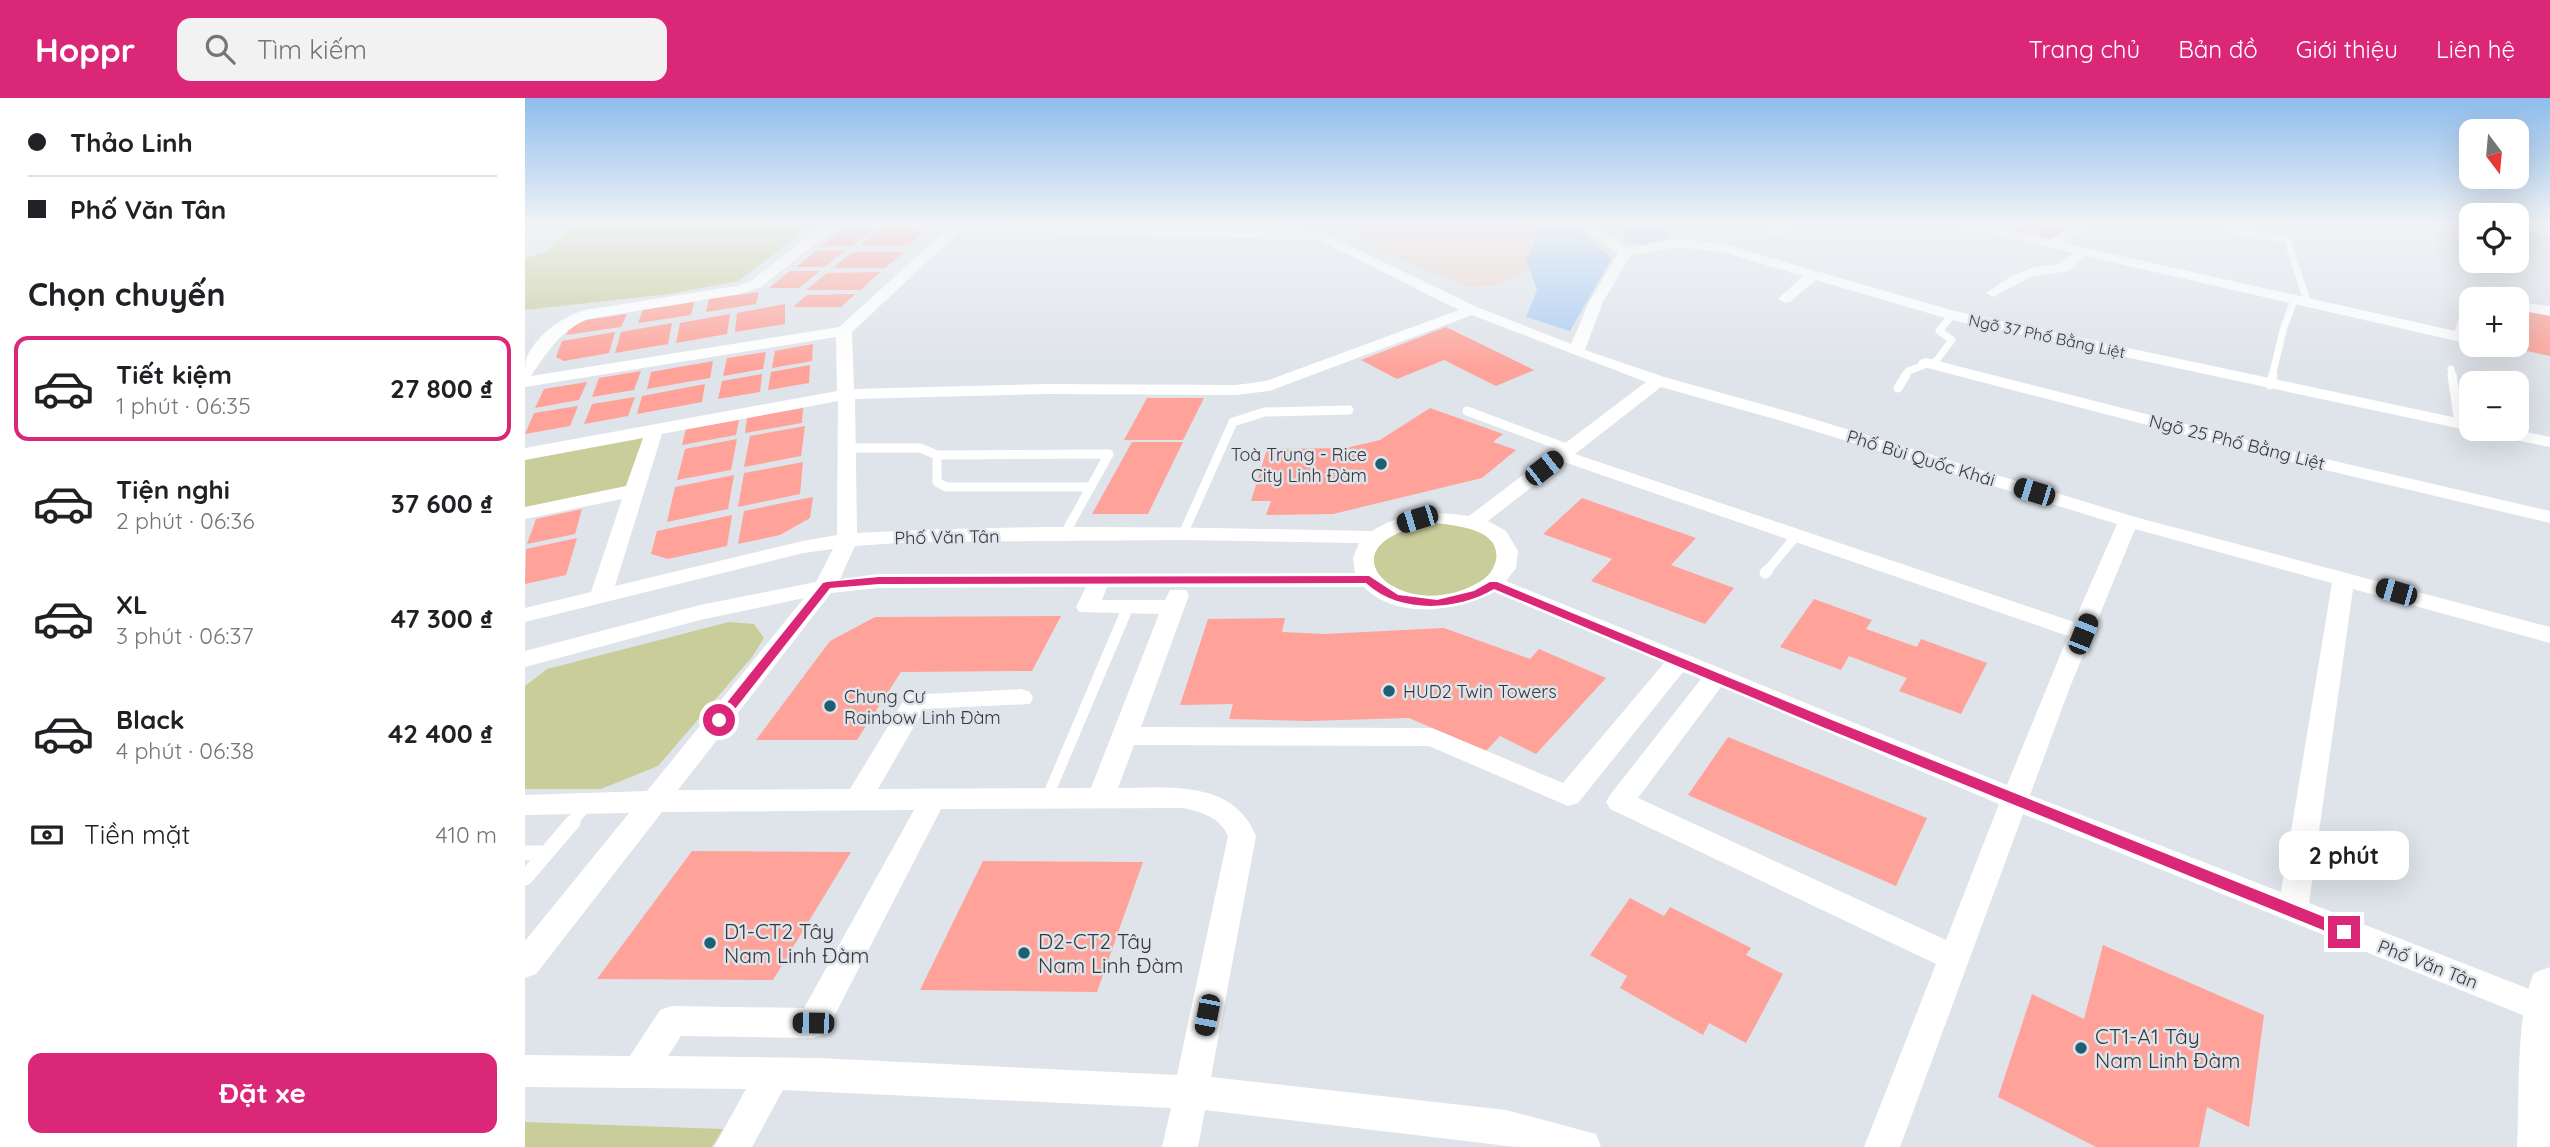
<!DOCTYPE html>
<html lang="vi">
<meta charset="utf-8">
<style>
body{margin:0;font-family:Quicksand,sans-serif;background:#f2f2f2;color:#202124;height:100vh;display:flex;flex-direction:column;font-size:26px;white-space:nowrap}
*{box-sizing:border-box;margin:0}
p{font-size:23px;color:#757577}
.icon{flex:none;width:38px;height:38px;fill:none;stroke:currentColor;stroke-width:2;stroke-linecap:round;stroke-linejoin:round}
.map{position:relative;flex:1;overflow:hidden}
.details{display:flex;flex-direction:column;background:#fff;width:525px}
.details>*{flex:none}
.guide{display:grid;align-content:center;height:154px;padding:0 28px;background:#fff}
.needle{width:46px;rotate:164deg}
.controls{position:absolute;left:1934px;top:21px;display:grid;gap:14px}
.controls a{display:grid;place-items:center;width:70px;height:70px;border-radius:14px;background:#fff;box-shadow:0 7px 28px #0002;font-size:35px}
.end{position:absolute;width:32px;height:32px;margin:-16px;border:9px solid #db2777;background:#fff;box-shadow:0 0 0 4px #fff}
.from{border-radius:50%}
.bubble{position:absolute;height:49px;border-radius:14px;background:#fff;box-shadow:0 7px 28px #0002;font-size:23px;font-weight:800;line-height:49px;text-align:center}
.car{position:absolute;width:21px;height:42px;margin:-21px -10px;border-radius:9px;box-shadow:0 0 5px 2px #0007;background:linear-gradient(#222 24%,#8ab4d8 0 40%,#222 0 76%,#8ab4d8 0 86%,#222 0)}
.guide b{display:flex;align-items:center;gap:24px;height:66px;font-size:26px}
.guide b+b{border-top:2px solid #e0e0e0}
.guide i{width:18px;height:18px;background:#202124}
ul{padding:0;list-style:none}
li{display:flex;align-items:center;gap:21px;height:105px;margin:0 14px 10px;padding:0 14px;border:4px solid transparent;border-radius:14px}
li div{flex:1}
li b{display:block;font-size:26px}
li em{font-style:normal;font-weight:800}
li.selected{border-color:#db2777}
li>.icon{width:63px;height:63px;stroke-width:1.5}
h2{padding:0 28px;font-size:32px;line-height:84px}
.pay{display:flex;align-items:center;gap:18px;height:77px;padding:0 28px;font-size:26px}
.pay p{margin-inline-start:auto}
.button{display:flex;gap:14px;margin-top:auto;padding:14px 28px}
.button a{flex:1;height:80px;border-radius:14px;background:#db2777;color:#fff;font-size:28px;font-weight:800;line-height:80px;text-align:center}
header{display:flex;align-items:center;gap:42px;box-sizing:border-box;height:98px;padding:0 35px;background:#db2777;color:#fff}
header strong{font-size:33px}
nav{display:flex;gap:38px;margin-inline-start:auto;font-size:24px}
.search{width:490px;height:63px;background:#f2f2f2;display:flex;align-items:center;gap:18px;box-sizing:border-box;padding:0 24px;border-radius:14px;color:#757577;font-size:26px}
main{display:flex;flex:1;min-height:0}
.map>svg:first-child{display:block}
.education{fill:#edd4cc}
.green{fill:#c9cd9a}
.water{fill:#a8cbf2}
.building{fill:#ffa299}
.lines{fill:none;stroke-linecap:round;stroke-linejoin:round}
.lane-far3{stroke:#fff;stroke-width:7}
.lane-far2{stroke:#fff;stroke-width:9}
.lane-far1{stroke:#fff;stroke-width:11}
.lane{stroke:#fff;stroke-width:15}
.street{fill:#fff;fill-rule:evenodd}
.secondary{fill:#fff;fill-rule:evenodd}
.route{fill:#db2777}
.poi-dot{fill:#1e5f74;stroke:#dfe4ea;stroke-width:2.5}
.labels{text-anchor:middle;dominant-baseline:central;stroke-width:5;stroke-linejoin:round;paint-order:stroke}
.far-street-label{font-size:16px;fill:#36383b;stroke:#dfe4ea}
.street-label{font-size:18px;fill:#36383b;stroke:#dfe4ea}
.poi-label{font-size:18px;fill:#36383b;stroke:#dfe4ea;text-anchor:start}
.near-poi-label{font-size:21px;fill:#36383b;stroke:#dfe4ea;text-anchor:start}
</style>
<header>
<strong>Hoppr</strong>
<div class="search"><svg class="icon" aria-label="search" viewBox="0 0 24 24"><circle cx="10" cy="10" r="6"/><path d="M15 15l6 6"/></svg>Tìm kiếm</div>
<nav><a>Trang chủ</a><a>Bản đồ</a><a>Giới thiệu</a><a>Liên hệ</a></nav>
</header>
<main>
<section class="details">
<div class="guide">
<b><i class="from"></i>Thảo Linh</b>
<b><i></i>Phố Văn Tân</b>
</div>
<h2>Chọn chuyến</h2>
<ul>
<li class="selected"><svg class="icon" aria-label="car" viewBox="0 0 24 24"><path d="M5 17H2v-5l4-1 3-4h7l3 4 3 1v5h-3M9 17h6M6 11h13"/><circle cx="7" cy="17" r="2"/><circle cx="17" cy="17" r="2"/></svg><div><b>Tiết kiệm</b><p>1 phút · 06:35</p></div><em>27 800 ₫</em></li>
<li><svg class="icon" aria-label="car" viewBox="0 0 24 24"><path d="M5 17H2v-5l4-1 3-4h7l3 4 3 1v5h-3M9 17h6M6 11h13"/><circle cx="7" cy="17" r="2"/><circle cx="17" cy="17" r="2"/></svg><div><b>Tiện nghi</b><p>2 phút · 06:36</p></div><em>37 600 ₫</em></li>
<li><svg class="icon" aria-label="car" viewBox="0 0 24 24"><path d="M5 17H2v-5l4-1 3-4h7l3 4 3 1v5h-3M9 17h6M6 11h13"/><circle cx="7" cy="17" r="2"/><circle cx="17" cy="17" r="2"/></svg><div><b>XL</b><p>3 phút · 06:37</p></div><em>47 300 ₫</em></li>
<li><svg class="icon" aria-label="car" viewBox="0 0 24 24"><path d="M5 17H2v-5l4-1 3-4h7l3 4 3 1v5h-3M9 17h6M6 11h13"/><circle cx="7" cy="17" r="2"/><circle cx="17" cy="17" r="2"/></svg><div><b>Black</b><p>4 phút · 06:38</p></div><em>42 400 ₫</em></li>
</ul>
<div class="pay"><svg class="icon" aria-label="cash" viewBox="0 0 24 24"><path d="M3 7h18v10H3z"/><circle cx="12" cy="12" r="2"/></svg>Tiền mặt<p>410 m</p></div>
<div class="button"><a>Đặt xe</a></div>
</section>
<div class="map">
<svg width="2025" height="1049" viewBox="0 0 2025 1049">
<rect width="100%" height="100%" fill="#dfe4ea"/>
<polygon class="education" points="826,126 1010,126 1010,145 1001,161 1004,172 974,187 944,189 846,150"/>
<g class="green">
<polygon points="51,126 258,126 285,128 213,183 144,196 0,212 0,160 20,154"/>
<polygon points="129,332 110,392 0,415 0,356"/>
<polygon points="931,419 983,451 953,496 871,500 839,457 852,439"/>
<polygon points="204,524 229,526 239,540 227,559 133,668 76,691 0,691 0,588 22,571"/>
<polygon points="0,1024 198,1031 187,1049 0,1049"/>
</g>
<g class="water">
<polygon points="1010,126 1047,126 1087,160 1045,233 1001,219 1012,192 1001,161 1010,145"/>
<polygon points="1117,127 1144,133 1143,140 1118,147 1099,141 1096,135 1104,130"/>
</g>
<g class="building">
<polygon points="1498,126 1517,126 1545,133 1526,145 1508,141 1516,135 1504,132 1496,137 1484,134"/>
<polygon points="355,131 387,131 397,136 384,147 336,147"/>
<polygon points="316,133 346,133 327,148 297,148"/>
<polygon points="291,153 319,153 300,169 271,169"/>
<polygon points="327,154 379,154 360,170 308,170"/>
<polygon points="265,173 295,173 274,190 244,190"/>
<polygon points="355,174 336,192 281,192 302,175"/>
<polygon points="234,194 231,206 181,214 184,201"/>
<polygon points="330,196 316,209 268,209 282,197"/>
<polygon points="169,204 166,217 113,225 118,212"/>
<polygon points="260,206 260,226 210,234 212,215"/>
<polygon points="1992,209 2025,215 2025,258 1979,248 1992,247"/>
<polygon points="102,216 96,229 41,237 48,224"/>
<polygon points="205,216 202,236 151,245 155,225"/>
<polygon points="147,225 143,246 90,255 96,234"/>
<polygon points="921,229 1009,272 971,288 919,262 872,281 836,262"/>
<polygon points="90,234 84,255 39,263 31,259 37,243"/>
<polygon points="288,246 287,263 247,270 250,253"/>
<polygon points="241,254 238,271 198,278 202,260"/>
<polygon points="188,263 185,280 122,291 126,274"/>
<polygon points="285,267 284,285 243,292 246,274"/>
<polygon points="116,273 109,292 67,299 74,280"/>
<polygon points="237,276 235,294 193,301 197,283"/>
<polygon points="62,284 54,302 10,310 19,291"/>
<polygon points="180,286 177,304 112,316 117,298"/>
<polygon points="110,299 103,318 59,326 67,306"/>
<polygon points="622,300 679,300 658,342 599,342"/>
<polygon points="53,308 45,328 0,336 9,315"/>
<polygon points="278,310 277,325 220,335 222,320"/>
<polygon points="905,310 978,336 968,344 991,352 957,380 808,416 741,417 746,403 726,403 742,351 821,350 855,342"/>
<polygon points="214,322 211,337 157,347 161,331"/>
<polygon points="280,328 276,358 219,369 225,338"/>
<polygon points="212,341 206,372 152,382 160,351"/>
<polygon points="607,344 658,344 623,416 567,416"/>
<polygon points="278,364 275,396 213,409 219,375"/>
<polygon points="209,377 203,411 142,424 150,389"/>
<polygon points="288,399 285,420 255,437 213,446 219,413"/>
<polygon points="1057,400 1171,440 1146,467 1209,490 1180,526 1066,483 1087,461 1018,436"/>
<polygon points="57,411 50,436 2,446 11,421"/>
<polygon points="207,417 202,448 143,461 126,456 132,433"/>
<polygon points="52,440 41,477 0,486 1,451"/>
<polygon points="1289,501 1347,522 1341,531 1392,549 1396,541 1462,565 1436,616 1374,593 1382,580 1324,558 1316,572 1255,549"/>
<polygon points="536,518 507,573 376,574 332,642 231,642 305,543 350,519"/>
<polygon points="760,520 757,534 800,536 919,530 1005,561 1014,551 1081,580 1011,656 975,638 961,653 884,620 783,623 704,621 708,606 655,607 683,521"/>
<polygon points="1203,639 1402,720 1371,788 1163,697"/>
<polygon points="167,753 326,754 248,882 72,881"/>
<polygon points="458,763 618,764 572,894 395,892"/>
<polygon points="1105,800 1139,818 1145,809 1226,850 1221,857 1258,876 1221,945 1184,925 1178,937 1095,890 1102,878 1065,857"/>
<polygon points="1578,847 1739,917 1724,1029 1682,1009 1674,1049 1571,1049 1473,999 1507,896 1559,921"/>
</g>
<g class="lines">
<g class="lane-far3">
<polyline points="1707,133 1762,141 1782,203"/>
<polyline points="1926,271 1927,278"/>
<polyline points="1380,278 1383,273 1411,263 1427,242 1414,233 1427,217"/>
<polyline points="1747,278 1759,229 1770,200"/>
</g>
<g class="lane-far2">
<polyline points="1927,277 1934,325"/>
<polyline points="1745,287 1748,277"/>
<polyline points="1373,290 1381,277"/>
<polyline points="942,313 1044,351"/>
<polyline points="323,350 395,350 412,357 584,356 539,437"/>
<polyline points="412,357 412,384 421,389 566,389"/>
<polyline points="658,436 708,324 740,314 824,312"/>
<polyline points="1241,474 1272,437"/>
</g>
<g class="lane-far1">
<polyline points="1240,475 1243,472"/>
<polyline points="522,700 603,509"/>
<polyline points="46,725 62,707"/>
</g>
<g class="lane">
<polyline points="0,755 21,755"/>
<polyline points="0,780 48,724"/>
</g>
<g class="street">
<path d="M299,126H467L796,134L952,209L1046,246L1064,204L1093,155L1051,126H1066L1103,150L1152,141L1198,146L1430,213L1946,323V331H1987L2025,339V349L1961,336L1952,332L1946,333L1427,222L1291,182L1265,204L1260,205L1253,201L1278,178L1197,154L1152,149L1106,157L1078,204L1060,252L1139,279L1272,316L1610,419L2025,529V545L1828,491L1784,805L2025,899V925L2021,927L2010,922L1498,716L1375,1049H1339L1411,866L1085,711L1081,704L1085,697L1176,581L1158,574L1053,705L1043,708L904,648L609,647L593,690C644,690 708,681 731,738L686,979L981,1012L1071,1036L1076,1049H991L680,1012L673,1049H637L646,1010L258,992L227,1049H189L221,991L0,989V957L105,958L135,912L147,908L279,910L389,712L137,714L11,876L0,880V843L104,715L0,717V697L122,693L279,500L175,522L0,569V553L175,507L291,484L308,451L278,455L0,524V510L66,494L97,401L0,421V409L101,388L118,340L0,362V350L312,293L311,239L0,289C0,281 0,269 1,261C11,237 36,219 60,212L211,188L226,183ZM311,129L420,133L314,229L6,278C23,253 35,233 63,221L214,196L236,189ZM435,133L794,142L934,212L741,283L711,287L520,286L329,291L327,234ZM947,217L1121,284L944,418C910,413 878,413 847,433C676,430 503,425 332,435L330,301L520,296L711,297L744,293ZM1136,289L1260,324L1592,426L1549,524L1050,356ZM313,303L312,437L278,443L90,488L137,336ZM1039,364L1543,538L1482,687L981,483L991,470L993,453L981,433L963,423ZM911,425C933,428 976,431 971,462C969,471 963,479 956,483C877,532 785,444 911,425ZM1610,431L1807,485L1756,794L1505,697L1545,589ZM658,442L834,445L828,460L830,475L353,476L315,481L330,448L387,444ZM561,489L551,509L554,514L634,516L566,690L353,691L399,611L505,606L508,600L505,594L496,591L382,597L325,691L153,692L306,495L353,490ZM582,489H839C871,522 933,514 969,494L1139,565L1038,685L907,630L616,629L664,497L661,492H645L640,502H577ZM1196,589L1474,706L1421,842L1113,700ZM658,710C676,714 695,719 703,738L652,977L293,960L143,958L156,938L288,940L300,936L416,711Z"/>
<polygon points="1251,126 1264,126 1255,137 1245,137 1243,134"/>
<polygon points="1438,126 1460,126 1524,141 1551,126 1566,126 1538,145 1930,233 1940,197 1953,197 1960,201 1946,201 1944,239 1936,244 1560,158 1544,173 1506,179 1468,199 1461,195 1488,177 1510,169 1535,166 1548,155 1439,129"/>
<polygon points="1992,126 2025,129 2025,137 1992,132"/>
<polygon points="1992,204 2025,208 2025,218 1992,212"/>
<polygon points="1401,260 1758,351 2025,413 2025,425 1749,360 1395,268 1393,265 1395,262"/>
</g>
<path class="secondary" d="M2025,869V1049H1992C1995,1001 1990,916 2009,875Z"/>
</g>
<linearGradient id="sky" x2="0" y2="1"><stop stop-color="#8ebdec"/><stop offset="0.46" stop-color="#f1f3f6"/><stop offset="1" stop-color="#f1f3f6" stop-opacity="0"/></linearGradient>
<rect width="2025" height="273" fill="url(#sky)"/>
<path class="route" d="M844,478L873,497L912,502L949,493L965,484H972L1309,623L1824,829L1826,834L1824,838H1813L1300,630L969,491C932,513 874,516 841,485L354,486L305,490L199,625L194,627L188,622L298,485L302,484L354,479Z"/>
<g class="poi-dot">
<circle cx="856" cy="366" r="7"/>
<circle cx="864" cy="593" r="7"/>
<circle cx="305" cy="608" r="7"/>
<circle cx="185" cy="845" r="7"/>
<circle cx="499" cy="855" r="7"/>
<circle cx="1556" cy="950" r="7"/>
</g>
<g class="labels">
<g class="far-street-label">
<text transform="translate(1522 238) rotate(12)">Ngõ 37 Phố Bằng Liệt</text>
</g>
<g class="street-label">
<text transform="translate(1712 344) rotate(14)">Ngõ 25 Phố Bằng Liệt</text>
<text transform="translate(1396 360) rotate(17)">Phố Bùi Quốc Khái</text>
<text transform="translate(422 439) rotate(-1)">Phố Văn Tân</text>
<text transform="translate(1903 866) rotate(21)">Phố Văn Tân</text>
</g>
<g class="poi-label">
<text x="842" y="356" text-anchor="end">Toà Trung - Rice<tspan x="842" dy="21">City Linh Đàm</tspan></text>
<text x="878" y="593">HUD2 Twin Towers</text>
<text x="319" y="598">Chung Cư<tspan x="319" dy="21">Rainbow Linh Đàm</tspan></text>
</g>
<g class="near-poi-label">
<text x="199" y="833">D1-CT2 Tây<tspan x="199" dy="24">Nam Linh Đàm</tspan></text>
<text x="513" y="843">D2-CT2 Tây<tspan x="513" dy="24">Nam Linh Đàm</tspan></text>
<text x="1570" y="938">CT1-A1 Tây<tspan x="1570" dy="24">Nam Linh Đàm</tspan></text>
</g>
</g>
</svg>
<div class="controls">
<a><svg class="needle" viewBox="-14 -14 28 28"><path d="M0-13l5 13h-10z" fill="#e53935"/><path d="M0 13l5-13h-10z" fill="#757577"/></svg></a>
<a><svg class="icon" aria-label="locate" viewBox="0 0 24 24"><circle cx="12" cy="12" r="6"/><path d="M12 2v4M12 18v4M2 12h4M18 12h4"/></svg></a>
<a>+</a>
<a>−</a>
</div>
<i class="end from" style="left:194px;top:622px"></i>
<i class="end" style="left:1819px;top:834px"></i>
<div class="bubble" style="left:1754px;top:733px;width:130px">2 phút</div>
<i class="car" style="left:1019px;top:370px;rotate:52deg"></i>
<i class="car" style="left:1509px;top:394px;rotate:287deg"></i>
<i class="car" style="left:892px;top:421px;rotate:253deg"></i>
<i class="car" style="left:1871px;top:494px;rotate:286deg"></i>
<i class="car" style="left:1558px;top:536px;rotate:22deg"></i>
<i class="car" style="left:682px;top:917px;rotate:191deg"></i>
<i class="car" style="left:288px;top:925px;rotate:271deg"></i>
</div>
</main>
